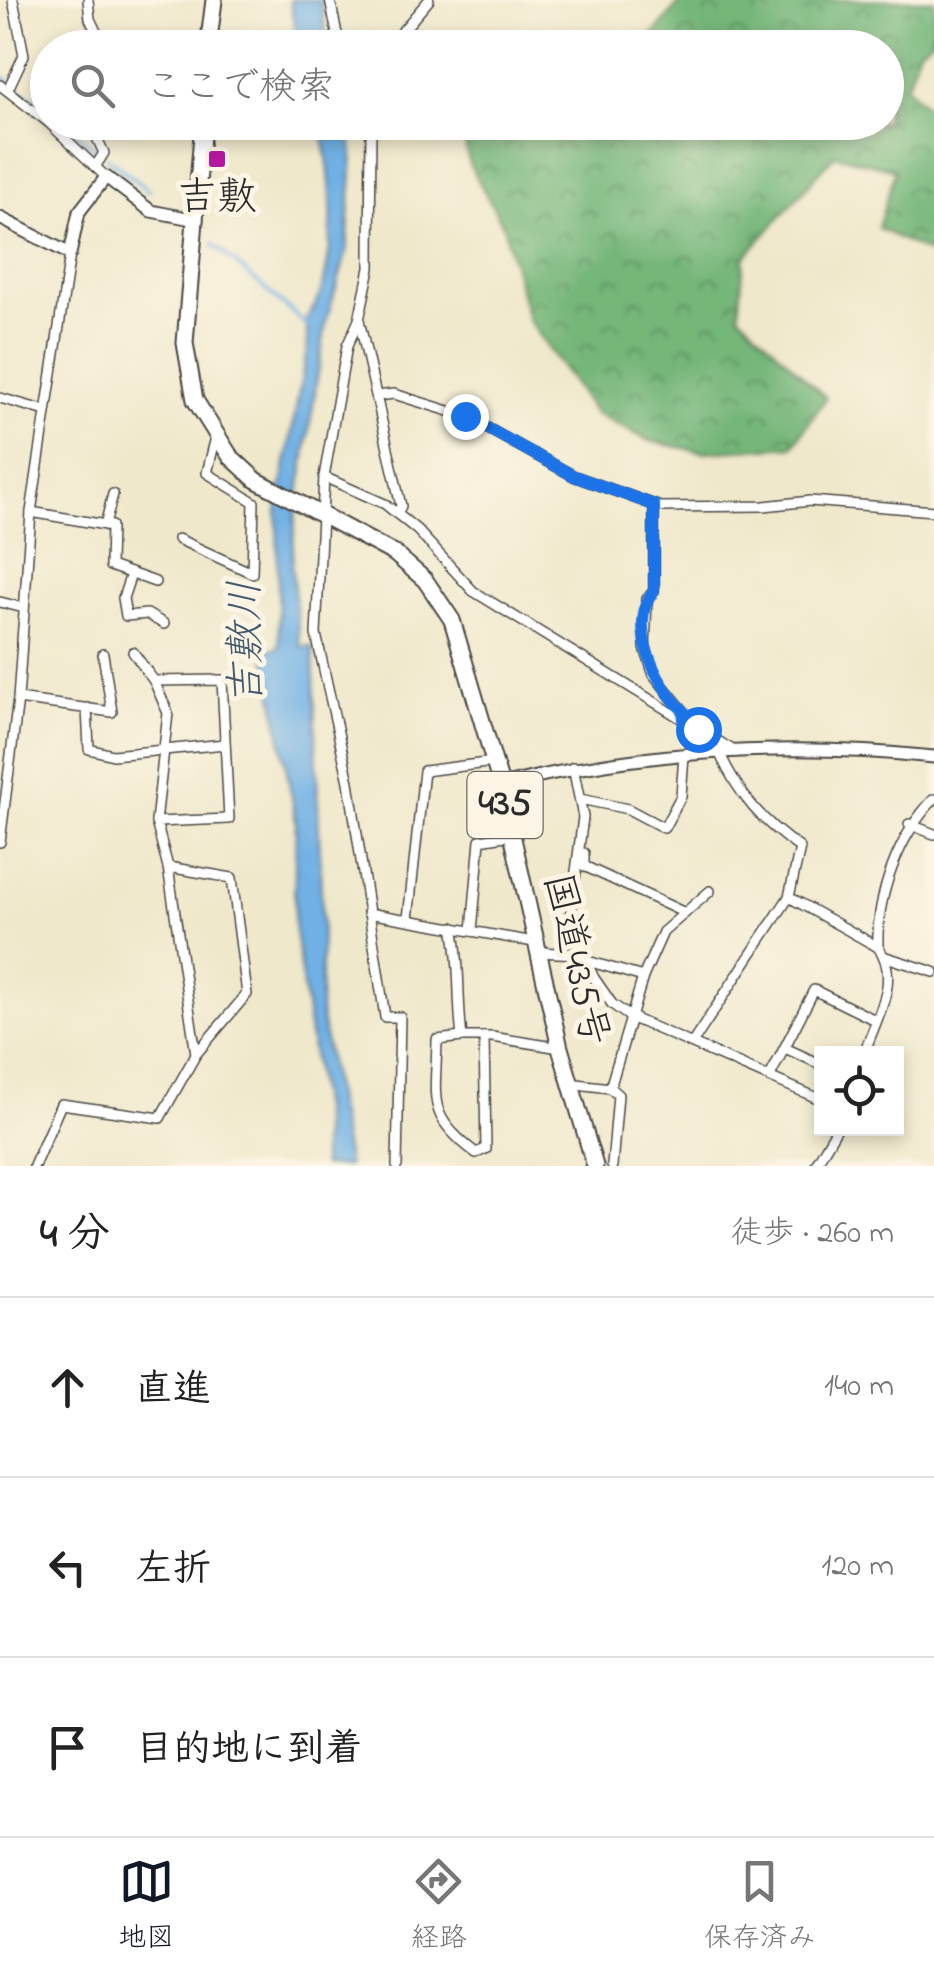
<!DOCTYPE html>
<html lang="ja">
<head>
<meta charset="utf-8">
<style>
	body { margin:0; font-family:"Indie Flower","Klee One",sans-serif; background:#f2f2f2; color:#222 }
	.controls { position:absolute; right:30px; bottom:30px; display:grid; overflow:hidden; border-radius:0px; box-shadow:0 5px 15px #0003 }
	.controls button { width:90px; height:90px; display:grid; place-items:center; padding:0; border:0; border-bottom:2px solid #e0e0e0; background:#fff; color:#222; font:50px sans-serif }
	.stop { position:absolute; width:30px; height:30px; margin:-22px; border:8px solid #1a73e8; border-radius:50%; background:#fff }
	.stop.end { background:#1a73e8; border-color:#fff; box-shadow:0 2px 10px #0008 }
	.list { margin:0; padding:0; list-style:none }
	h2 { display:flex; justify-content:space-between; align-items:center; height:130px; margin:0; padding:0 40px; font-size:42px }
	h2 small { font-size:32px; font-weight:400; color:#767676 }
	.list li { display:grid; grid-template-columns:65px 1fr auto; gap:30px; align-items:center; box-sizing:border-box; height:180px; padding:0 40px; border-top:2px solid #e0e0e0 }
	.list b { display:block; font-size:38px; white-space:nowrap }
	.list em { font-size:32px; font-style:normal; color:#767676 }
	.icon { flex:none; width:55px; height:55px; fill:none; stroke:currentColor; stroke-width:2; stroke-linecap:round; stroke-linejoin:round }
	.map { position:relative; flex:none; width:934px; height:1166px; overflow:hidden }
	.search { position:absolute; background:#fff; box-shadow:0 5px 15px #0003; left:30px; right:30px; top:30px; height:110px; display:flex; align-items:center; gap:25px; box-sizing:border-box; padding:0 35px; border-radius:55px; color:#767676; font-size:38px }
	.sheet { height:670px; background:#fff }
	nav { display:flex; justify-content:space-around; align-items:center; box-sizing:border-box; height:140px; border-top:2px solid #e0e0e0; background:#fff; font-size:28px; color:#767676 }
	nav a { display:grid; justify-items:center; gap:5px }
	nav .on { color:#111827 }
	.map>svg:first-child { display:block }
	.forest { fill:url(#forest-crowns); stroke:#507052; stroke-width:2.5 }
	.water { fill:#70b0e4; stroke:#4e6e88; stroke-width:2.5 }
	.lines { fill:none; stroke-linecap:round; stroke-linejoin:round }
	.stream { stroke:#70b0e4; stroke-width:4 }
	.minor-casing { stroke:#484743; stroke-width:12 }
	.tertiary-casing { stroke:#484743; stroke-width:15 }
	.trunk-casing { stroke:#484743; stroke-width:19 }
	.minor { stroke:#fff; stroke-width:9 }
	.tertiary { stroke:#fff; stroke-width:11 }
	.trunk { stroke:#fff; stroke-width:15 }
	.route { stroke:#1a73e8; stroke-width:12 }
	.poi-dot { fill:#b5179e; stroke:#fcf5e5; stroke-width:4 }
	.labels { text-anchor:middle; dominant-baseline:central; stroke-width:10; stroke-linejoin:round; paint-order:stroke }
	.shield { fill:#fcf5e5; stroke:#6a6863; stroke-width:2.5 }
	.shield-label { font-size:38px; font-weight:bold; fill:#2b2b2b }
	.poi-label { font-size:40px; fill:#2b2b2b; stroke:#fcf5e5 }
	.street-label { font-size:40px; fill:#2b2b2b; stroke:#fcf5e5 }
	.water-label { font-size:42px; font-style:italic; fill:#435a6c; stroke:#fcf5e5 }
</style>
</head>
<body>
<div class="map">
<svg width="934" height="1166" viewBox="0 0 934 1166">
	<defs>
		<pattern id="forest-crowns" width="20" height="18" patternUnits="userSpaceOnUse" patternTransform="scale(2.5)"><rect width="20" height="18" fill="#74b679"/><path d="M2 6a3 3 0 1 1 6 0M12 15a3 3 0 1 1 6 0" fill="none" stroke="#5f9463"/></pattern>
	</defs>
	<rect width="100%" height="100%" fill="#fcf5e5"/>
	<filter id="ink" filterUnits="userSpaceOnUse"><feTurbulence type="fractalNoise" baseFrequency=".01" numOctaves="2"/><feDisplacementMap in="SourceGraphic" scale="20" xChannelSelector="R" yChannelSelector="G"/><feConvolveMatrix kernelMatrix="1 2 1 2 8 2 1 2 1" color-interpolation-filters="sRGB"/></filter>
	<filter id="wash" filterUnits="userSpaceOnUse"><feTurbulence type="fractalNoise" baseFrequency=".0048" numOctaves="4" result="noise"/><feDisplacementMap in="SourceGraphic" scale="40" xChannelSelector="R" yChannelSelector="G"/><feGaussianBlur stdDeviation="2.25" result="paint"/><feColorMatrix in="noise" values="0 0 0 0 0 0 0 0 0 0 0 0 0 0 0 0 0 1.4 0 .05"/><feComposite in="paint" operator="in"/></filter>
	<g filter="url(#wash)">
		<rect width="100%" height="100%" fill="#efe8cb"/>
		<!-- forest -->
		<path class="forest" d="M682 0H934V39L919 49 906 86 934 114V246L928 253 878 228 895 170 835 155 744 258 739 314 826 398 793 446 703 452 650 441 595 414 528 319 503 225 469 164 464 138 475 123 886 122V48L643 47Z"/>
		<!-- water -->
		<g class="water">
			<path d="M290 0H321L328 47H298Z"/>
			<path d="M318 123H349L353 153 347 251 326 322 295 520 292 568 300 646 313 647 322 924 320 1012 348 1166H322V1117L294 924 296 821 265 651 279 648 277 512 307 349V317C339 282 336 166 318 123Z"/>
		</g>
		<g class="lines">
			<!-- stream -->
			<g class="stream">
				<path d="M0 75 48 110"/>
				<path d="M63 122 98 151"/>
				<path d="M106 157 149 191"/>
				<path d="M213 244 308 326"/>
			</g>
		</g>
	</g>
	<g filter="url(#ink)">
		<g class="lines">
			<defs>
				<g id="minor">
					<path d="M88 0 90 19 104 48"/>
					<path d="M330 0 340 48"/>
					<path d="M388 48 429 0"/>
					<path d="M0 85 48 122"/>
					<path d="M8 89 24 55 13 0"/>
					<path d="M48 122 106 177"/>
					<path d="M371 122 370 268 359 320 347 346 324 477 316 634 349 782 385 1017H400L397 1166"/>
					<path d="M95 167 104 153 97 138 101 122"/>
					<path d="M359 320 401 506 397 514"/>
					<path d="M377 396 394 394 465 416 574 476 660 507 764 506 810 501 934 511"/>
					<path d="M0 398 46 411"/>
					<path d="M324 477 385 504 417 530 473 591 736 752"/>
					<path d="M654 505V591L647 599 645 648 654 675 683 710 684 720"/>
					<path d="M31 512 111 526 110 566 155 582"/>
					<path d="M105 525 113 494"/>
					<path d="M178 539 252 573 254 502 207 473 216 437"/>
					<path d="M131 574 123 598 126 616 147 614 164 624"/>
					<path d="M0 602 24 608"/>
					<path d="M133 652 154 681 168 713 156 822"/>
					<path d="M154 681 222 680 229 819 156 822 168 867"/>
					<path d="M18 699 112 712 103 654"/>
					<path d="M87 708 89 749 113 755 225 744"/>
					<path d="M573 767 583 817 569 926 594 978 612 1004 630 1017 822 1100"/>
					<path d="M580 799 628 809 664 828 681 796 684 755"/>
					<path d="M909 824 934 834"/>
					<path d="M0 842 18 699 31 512 70 254"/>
					<path d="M584 853V866L685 913"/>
					<path d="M789 897 878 947C902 979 875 1020 864 1054"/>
					<path d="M368 913 534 942"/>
					<path d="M408 919 424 771 494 762"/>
					<path d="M453 927C461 965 457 999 462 1037H492L560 1048"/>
					<path d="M472 931 480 840 511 835"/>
					<path d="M878 947C876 896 899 835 934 799"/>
					<path d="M537 952 580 954"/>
					<path d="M886 957 934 972"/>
					<path d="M584 960 643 977"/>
					<path d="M462 1037 437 1040C436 1100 425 1115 476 1153L486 1149 484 1037"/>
					<path d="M693 1042 789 897 800 848C763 823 739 795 720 754"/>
					<path d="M785 1048 822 1065"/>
					<path d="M770 1076 814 990 875 1020"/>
					<path d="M569 1083 610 1088 643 977 663 932 710 891"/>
					<path d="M610 1088 618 1095 612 1166"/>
					<path d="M34 1166 61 1104 160 1118 196 1054 247 994 232 878 168 867 196 1054"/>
					<path d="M815 1166 837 1128"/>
				</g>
				<g id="tertiary">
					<path d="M0 218 70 254 79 212 106 177 151 211 197 220"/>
					<path d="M501 785C641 750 790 742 934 757"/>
				</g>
				<g id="trunk">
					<path d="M208 48 214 0"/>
					<path d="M203 122 185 343 195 400 230 456 256 480 395 554 425 580 452 620 501 785 560 1048 595 1166"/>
				</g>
			</defs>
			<!-- minor casing -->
			<use href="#minor" class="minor-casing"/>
			<!-- tertiary casing -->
			<use href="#tertiary" class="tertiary-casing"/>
			<!-- trunk casing -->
			<use href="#trunk" class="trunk-casing"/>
			<!-- minor -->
			<use href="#minor" class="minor"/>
			<!-- tertiary -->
			<use href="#tertiary" class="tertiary"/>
			<!-- trunk -->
			<use href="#trunk" class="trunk"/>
		</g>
	</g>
	<g class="lines" filter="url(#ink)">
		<!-- route -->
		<path class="route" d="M465 416 574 476 654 505V591C627 623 655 685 683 710L684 720 698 729"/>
	</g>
	<!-- markers -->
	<rect class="poi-dot" x="207" y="149" width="20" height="20" rx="5"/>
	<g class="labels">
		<!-- shield labels -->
		<rect class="shield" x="467.5" y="772" width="75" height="66" rx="8"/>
		<g class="shield-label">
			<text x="505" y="805">435</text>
		</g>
		<!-- poi labels -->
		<g class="poi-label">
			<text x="217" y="199">吉敷</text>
		</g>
		<!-- street labels -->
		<g class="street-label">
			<text transform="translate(574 960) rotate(77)">国道435号</text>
		</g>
		<!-- water labels -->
		<g class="water-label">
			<text transform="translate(248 643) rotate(-91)">吉敷川</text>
		</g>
	</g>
</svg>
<div class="controls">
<button><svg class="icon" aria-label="locate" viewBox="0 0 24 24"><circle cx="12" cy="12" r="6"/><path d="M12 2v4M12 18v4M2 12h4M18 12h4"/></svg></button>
</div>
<div class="stop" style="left:698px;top:729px"></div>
<div class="stop end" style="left:465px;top:416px"></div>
<div class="search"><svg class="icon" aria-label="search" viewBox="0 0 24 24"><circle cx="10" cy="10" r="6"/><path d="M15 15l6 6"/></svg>ここで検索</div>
</div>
<section class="sheet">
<h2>4 分<small>徒歩 · 260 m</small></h2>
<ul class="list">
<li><svg class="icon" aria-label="ahead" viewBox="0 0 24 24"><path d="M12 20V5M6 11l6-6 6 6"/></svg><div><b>直進</b></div><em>140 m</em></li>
<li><svg class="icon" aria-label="left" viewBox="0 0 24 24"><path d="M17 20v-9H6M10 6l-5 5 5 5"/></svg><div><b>左折</b></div><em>120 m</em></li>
<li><svg class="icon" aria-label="arrive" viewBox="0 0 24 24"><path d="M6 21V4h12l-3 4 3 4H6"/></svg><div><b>目的地に到着</b></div></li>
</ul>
</section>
<nav>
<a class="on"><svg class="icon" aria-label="map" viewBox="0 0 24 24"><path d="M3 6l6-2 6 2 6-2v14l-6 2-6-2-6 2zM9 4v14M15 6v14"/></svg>地図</a>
<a><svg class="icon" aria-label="directions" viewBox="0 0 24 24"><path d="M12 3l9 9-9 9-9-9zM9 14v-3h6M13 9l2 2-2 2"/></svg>経路</a>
<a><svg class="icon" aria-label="saved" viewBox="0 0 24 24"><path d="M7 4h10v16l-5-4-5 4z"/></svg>保存済み</a>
</nav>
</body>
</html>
